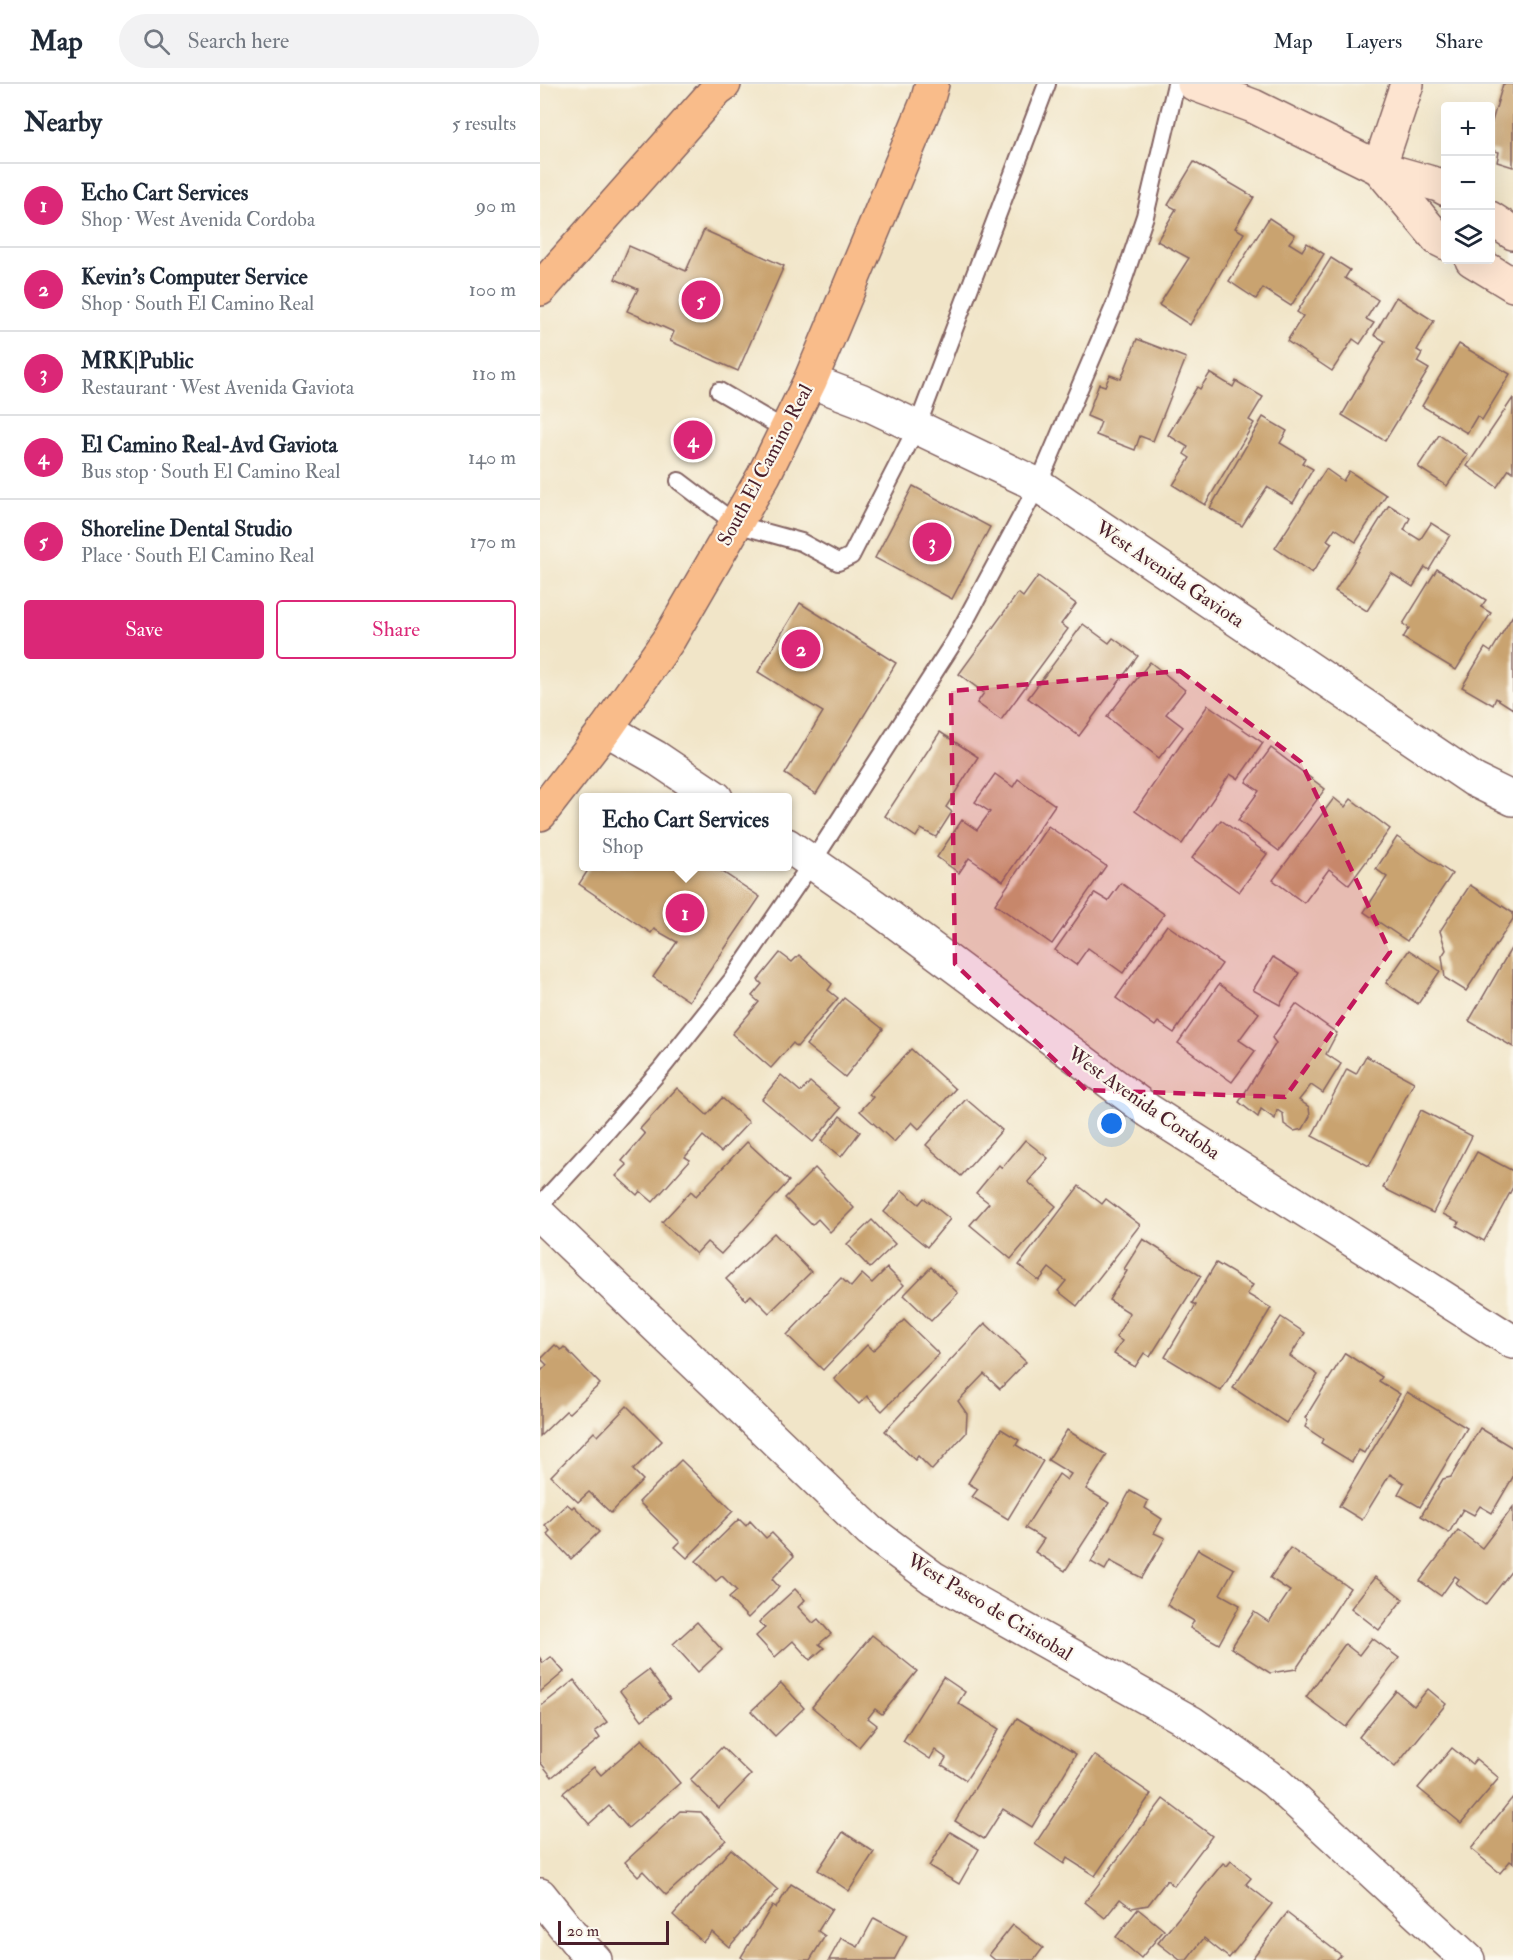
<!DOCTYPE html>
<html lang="en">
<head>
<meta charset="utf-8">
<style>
	body { margin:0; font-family:"IM FELL Double Pica",serif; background:#f2f2f3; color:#1f2937 }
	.controls { position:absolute; right:18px; top:18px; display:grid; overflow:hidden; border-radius:6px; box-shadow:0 6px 24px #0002 }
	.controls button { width:54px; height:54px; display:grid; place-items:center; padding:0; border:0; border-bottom:2px solid #e0e1e3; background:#fff; color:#1f2937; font:30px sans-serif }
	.scale { position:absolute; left:18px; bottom:15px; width:111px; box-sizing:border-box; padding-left:6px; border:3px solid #4a1f2b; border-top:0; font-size:16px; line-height:21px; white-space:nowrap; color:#4a1f2b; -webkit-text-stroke:4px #fbf7ec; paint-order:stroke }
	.you { position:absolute; left:572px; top:1040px; width:21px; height:21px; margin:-15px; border:4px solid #fff; border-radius:50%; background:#1a73e8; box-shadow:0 0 0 9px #1a73e833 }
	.badge { display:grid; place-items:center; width:39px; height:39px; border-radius:50%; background:#db2777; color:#fff; font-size:20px; font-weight:700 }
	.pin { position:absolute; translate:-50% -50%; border:3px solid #fff; box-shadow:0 2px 6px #0006 }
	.popup { position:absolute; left:39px; top:709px; width:213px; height:78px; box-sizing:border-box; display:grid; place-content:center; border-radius:6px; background:#fff; filter:drop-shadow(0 2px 4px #0005); font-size:20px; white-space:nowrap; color:#747a83 }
	.popup b { font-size:22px; color:#1f2937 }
	.popup::after { content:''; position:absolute; left:50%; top:100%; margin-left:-12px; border:12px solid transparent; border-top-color:#fff }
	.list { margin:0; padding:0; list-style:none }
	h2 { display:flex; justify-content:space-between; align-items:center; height:78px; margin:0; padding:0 24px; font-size:26px }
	h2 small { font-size:20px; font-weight:400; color:#747a83 }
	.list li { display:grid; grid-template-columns:39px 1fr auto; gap:18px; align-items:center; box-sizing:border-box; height:84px; padding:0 24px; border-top:2px solid #e0e1e3 }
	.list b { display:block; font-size:22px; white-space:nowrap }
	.list p { margin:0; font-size:20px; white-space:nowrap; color:#747a83 }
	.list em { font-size:20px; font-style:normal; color:#747a83 }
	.actions { display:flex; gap:12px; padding:18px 24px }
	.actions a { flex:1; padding:14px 0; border:2px solid #db2777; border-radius:6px; text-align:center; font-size:21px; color:#db2777 }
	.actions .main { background:#db2777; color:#fff }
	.icon { flex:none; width:33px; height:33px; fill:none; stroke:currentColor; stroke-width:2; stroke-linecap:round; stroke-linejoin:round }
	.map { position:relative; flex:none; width:973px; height:1876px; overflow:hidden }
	header { display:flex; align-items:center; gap:36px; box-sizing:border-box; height:84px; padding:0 30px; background:#fff; border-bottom:2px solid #e0e1e3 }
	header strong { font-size:28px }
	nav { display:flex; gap:33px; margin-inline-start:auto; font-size:21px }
	.search { width:420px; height:54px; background:#f2f2f3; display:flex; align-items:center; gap:15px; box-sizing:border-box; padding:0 21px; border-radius:33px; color:#747a83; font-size:22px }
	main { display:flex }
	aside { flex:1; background:#fff }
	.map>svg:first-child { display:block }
	.building { fill:#c9a36f }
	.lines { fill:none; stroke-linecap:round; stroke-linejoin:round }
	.service-casing { stroke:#846462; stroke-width:20 }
	.minor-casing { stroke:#846462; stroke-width:36 }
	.secondary-casing { stroke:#846462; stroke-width:36 }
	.primary-casing { stroke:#846462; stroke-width:36 }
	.motorway-casing { stroke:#846462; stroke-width:36 }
	.service { stroke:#fff; stroke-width:16 }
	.minor { stroke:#fff; stroke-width:33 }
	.secondary { stroke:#fde4d0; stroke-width:33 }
	.primary { stroke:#f9bc8a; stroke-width:33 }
	.motorway { stroke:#f9bc8a; stroke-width:33 }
	.marked { fill:#c2185b; fill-opacity:0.2; stroke:#c2185b; stroke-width:4.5; stroke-dasharray:12 8; stroke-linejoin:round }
	.labels { text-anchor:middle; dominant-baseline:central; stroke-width:4.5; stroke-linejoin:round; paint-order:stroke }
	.street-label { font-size:20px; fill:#4a1f2b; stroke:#fbf7ec }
</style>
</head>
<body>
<header>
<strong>Map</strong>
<div class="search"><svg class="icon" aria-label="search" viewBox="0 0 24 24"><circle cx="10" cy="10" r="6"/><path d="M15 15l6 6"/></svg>Search here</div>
<nav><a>Map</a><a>Layers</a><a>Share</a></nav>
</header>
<main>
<aside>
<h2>Nearby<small>5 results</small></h2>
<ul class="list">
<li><span class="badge">1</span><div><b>Echo Cart Services</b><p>Shop · West Avenida Cordoba</p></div><em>90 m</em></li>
<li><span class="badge">2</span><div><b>Kevin's Computer Service</b><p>Shop · South El Camino Real</p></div><em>100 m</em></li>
<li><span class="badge">3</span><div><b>MRK|Public</b><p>Restaurant · West Avenida Gaviota</p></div><em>110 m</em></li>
<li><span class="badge">4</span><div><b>El Camino Real-Avd Gaviota</b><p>Bus stop · South El Camino Real</p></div><em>140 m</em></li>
<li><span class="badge">5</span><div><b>Shoreline Dental Studio</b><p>Place · South El Camino Real</p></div><em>170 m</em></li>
</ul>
<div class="actions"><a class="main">Save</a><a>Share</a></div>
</aside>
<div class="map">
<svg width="973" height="1876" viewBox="0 0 973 1876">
	<rect width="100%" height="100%" fill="#fbf7ec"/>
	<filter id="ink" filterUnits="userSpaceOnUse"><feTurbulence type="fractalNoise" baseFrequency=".0167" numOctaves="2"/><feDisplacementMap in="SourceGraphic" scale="12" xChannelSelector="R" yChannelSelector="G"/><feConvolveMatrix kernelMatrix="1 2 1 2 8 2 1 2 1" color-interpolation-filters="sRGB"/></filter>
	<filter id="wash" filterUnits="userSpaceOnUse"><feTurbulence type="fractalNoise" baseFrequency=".008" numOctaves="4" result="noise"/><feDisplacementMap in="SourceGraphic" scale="24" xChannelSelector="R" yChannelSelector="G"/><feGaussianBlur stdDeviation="1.35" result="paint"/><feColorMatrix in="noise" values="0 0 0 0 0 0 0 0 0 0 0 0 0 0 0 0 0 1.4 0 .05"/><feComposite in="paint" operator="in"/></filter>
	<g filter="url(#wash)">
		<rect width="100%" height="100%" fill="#f1e5c8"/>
		<g id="blocks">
			<!-- building -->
			<g class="building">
				<path d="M963 0H973V83L957 78 959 68 951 66V41Z"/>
				<path d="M654 78 714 113 695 144 704 149 650 241 619 221 649 174 617 157 636 125 628 121Z"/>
				<path d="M729 134 755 151 749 159 762 167 767 159 784 170 751 222 723 204 716 215 689 197Z"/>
				<path d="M164 146 244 182 198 287 130 257 134 248 87 227 98 205 75 195 89 162 146 187Z"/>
				<path d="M791 174 810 186 805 194 838 216 826 235 834 239 820 260 813 255 792 287 747 257 763 232 757 228Z"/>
				<path d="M856 213 894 237 877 266 882 269 877 278 889 285 845 357 802 331 845 257 834 251Z"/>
				<path d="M597 255 646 274 613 357 600 352 595 366 556 351 561 338 547 332 559 300 565 302 570 291 581 295Z"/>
				<path d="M919 260 970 290 942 336 937 332 927 349 882 322Z"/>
				<path d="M670 289 693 303 696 297 723 313 709 336 714 339 665 421 633 401 650 374 644 370 648 363 628 351 657 303 660 305Z"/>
				<path d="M973 314V388L969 385 957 403 927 382Z"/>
				<path d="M723 333 747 347 740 359 765 374 762 379 773 385 753 419 727 403 702 442 670 424Z"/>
				<path d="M899 351 928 371 907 402 878 383Z"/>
				<path d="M786 385 803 397 809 387 846 411 816 458 795 444 787 456 792 459 772 489 735 464Z"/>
				<path d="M373 402 450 443 412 515 335 474Z"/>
				<path d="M849 421 870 434 864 446 880 456 891 439 910 451 889 486 885 483 873 503 851 489 827 527 795 507Z"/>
				<path d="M897 485 946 516 941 523 951 529 916 586 863 554 869 544 863 540Z"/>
				<path d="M498 492 536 520 521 540 528 545 461 636 437 619 444 609 419 590 478 509 483 513Z"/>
				<path d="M260 519 356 579 276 710 245 690 283 628 218 588Z"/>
				<path d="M973 531V625L956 614 953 621 922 603 945 564 951 568Z"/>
				<path d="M543 540 569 559 573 554 598 572 539 652 488 614Z"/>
				<path d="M610 578 645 606 626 630 643 643 619 674 567 633Z"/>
				<path d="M668 621 723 659 698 695 690 690 642 760 595 727Z"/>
				<path d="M400 648 438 673 406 723 412 728 396 753 381 745 376 753 345 732Z"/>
				<path d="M731 664 785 705 739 767 698 736 719 707 706 698Z"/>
				<path d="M455 690 473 703 478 695 515 721 463 797 429 774 419 789 397 773 422 736 437 746 450 728 435 718Z"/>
				<path d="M794 714 805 723 811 715 850 745 809 801 789 785 764 819 733 796Z"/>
				<path d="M681 736 727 770 699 808 652 774Z"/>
				<path d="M508 742 566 782 512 860 455 820Z"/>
				<path d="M857 753 912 790 867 857 824 828 847 793 836 785Z"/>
				<path d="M50 783H175L220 813 149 917 113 893 137 858 114 845 111 849 39 800Z"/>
				<path d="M581 799 624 830 583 889 548 864 536 881 515 866 555 809 568 817Z"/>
				<path d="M930 801 973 829V835L926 907 905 894 902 872 906 866 900 847Z"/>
				<path d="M627 841 682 880 634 949 618 938 615 942 576 914Z"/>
				<path d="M973 861V963L929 937Z"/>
				<path d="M869 866 900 887 878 920 846 899Z"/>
				<path d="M240 869 252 878 259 871 292 900 288 906 298 914 257 963 253 959 231 984 192 950 219 918 212 912 222 900 218 896Z"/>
				<path d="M733 873 759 889 740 921 713 906Z"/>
				<path d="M679 900 719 929 699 956 715 967 692 998 638 959Z"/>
				<path d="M304 914 343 945 305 993 266 961Z"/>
				<path d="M756 920 797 949 786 970 801 980 783 1009 771 1001 759 1016 769 1023 770 1032 763 1045 754 1047 744 1040 743 1030 737 1026 735 1035 721 1025 718 1033 699 1018 736 959 732 954Z"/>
				<path d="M371 965 415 1005 379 1045 372 1038 354 1058 320 1027 333 1013 329 1010Z"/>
				<path d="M826 972 874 998 829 1082 772 1052 807 985 816 990Z"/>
				<path d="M241 991 261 1008 270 998 301 1024 273 1058 222 1015Z"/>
				<path d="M137 1004 167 1031 182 1014 209 1038 181 1068 163 1052 145 1073 150 1076 113 1118 100 1107 97 1111 76 1092 87 1081 82 1077 105 1050 100 1045Z"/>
				<path d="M426 1015 462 1046 421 1092 386 1061Z"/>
				<path d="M881 1026 932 1052 893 1129 843 1104Z"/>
				<path d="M300 1032 320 1048 301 1073 281 1057Z"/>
				<path d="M485 1056 508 1074 488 1098 516 1122 471 1175 430 1141 449 1119 436 1109 459 1081 462 1084Z"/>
				<path d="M207 1058 249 1097 181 1170 167 1158 156 1170 122 1138 151 1107 156 1112Z"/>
				<path d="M937 1068 973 1087V1103L944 1157 917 1142 919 1138 903 1130Z"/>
				<path d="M275 1084 314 1124 290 1148 278 1135 272 1141 245 1114Z"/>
				<path d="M539 1102 562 1120 566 1115 600 1141 537 1222 518 1207 526 1197 509 1184 499 1197 479 1181Z"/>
				<path d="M362 1106 379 1120 384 1114 410 1135 387 1163 344 1128Z"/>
				<path d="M332 1136 355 1160 330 1184 307 1160Z"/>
				<path d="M234 1149 271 1188 229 1229 211 1211 206 1216 186 1195Z"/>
				<path d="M603 1155 661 1192 610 1273 604 1269 595 1283 574 1270 582 1257 576 1253 590 1229 569 1216 587 1187 584 1185Z"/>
				<path d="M676 1179 713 1201 707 1210 731 1224 681 1307 625 1273 656 1221 652 1219Z"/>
				<path d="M391 1183 418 1209 391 1237 364 1211Z"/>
				<path d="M347 1184 364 1201 283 1286 247 1251 301 1194 311 1203 322 1190 332 1199Z"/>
				<path d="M741 1233 765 1249 750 1272 778 1291 746 1339 693 1304Z"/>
				<path d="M364 1236 399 1270 342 1327 327 1312 319 1320 294 1295 327 1261 333 1267Z"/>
				<path d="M445 1239 486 1278 460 1305 444 1290 418 1317 427 1330 426 1349 392 1386 378 1372 375 1376 345 1347Z"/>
				<path d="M15 1261 21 1266 24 1263 60 1300 29 1329 26 1327 0 1352V1288L7 1281 1 1275Z"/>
				<path d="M805 1269 842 1293 839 1297 860 1310 824 1369 819 1366 812 1378 781 1359 783 1355 765 1343 768 1336 765 1334Z"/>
				<path d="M867 1308 927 1344 880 1423 858 1410 864 1399 850 1390 822 1436 799 1422Z"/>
				<path d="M87 1322 122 1357 93 1386 103 1396 71 1429 49 1408 38 1418 11 1392 54 1348 58 1352Z"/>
				<path d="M940 1344 973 1364V1393L952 1429 940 1422 934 1431 923 1425 909 1449 881 1432 903 1395 911 1393Z"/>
				<path d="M461 1345 479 1356 476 1361 503 1377 468 1435 432 1413 438 1405 428 1399Z"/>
				<path d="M527 1346 567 1371 546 1405 569 1419 525 1487 495 1468 504 1455 485 1444 519 1390 527 1396 531 1390 508 1376Z"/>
				<path d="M141 1376 193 1427 147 1474 135 1463 140 1458 99 1418Z"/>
				<path d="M590 1407 608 1417 605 1424 622 1435 614 1449 625 1454 602 1494 570 1477 565 1486 551 1478Z"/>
				<path d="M27 1420 32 1424 34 1422 59 1448 31 1475 7 1450 10 1447 5 1441Z"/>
				<path d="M973 1423V1485L945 1521 916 1499 919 1495 915 1492 901 1512 880 1497 918 1446 942 1464Z"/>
				<path d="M199 1435 206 1442 210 1437 226 1454 232 1449 254 1472 232 1495 239 1503 208 1534 189 1514 197 1507 182 1492 176 1497 156 1477Z"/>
				<path d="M750 1464 810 1504 756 1585 730 1589 691 1564 714 1528 729 1538 750 1507 730 1494Z"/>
				<path d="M658 1465 694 1485 680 1510 700 1521 679 1560 650 1544 654 1537 627 1521Z"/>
				<path d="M835 1493 863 1515 839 1546 811 1524Z"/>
				<path d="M255 1505 265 1516 258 1523 273 1539 278 1535 291 1550 279 1560 284 1564 270 1576 253 1557 235 1573 216 1552 225 1544 219 1538Z"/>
				<path d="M157 1538 182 1566 158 1588 133 1560Z"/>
				<path d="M332 1551 377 1587 342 1630 335 1625 328 1634 337 1641 319 1663 272 1623Z"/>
				<path d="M832 1554 859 1574 806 1643 766 1613 805 1560 819 1571Z"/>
				<path d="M11 1573 24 1588 0 1608V1574L3 1579Z"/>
				<path d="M108 1586 130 1615 102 1636 80 1607Z"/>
				<path d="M403 1593 425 1608 418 1619 459 1645 426 1696 402 1681 406 1674 395 1666 390 1675 363 1657Z"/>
				<path d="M34 1596 67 1638 55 1647 60 1654 12 1693 0 1678V1623Z"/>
				<path d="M241 1599 264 1624 235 1652 211 1627Z"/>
				<path d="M888 1605 906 1620 855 1683 819 1653 856 1607 874 1622Z"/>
				<path d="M477 1634 536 1670 492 1743 463 1725 444 1755 415 1737Z"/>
				<path d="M102 1655 140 1699 88 1744 69 1722 49 1740 23 1709 54 1683 61 1691Z"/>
				<path d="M182 1663 211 1691 179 1724 150 1696Z"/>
				<path d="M912 1664 932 1680 936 1675 959 1694 921 1739 878 1704Z"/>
				<path d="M554 1671 611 1710 555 1792 527 1774 524 1780 495 1760Z"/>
				<path d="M973 1713V1779L970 1777 960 1789 931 1765Z"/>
				<path d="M623 1715 672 1752 634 1802 627 1796 608 1821 592 1824 580 1815 565 1834 545 1818Z"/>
				<path d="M140 1727 161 1728 186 1756 126 1811 103 1787 98 1792 85 1778Z"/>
				<path d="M303 1748 334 1768 309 1807 278 1786Z"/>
				<path d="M410 1748 439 1765 419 1800 389 1782Z"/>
				<path d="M191 1765 238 1806 189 1863 172 1848 163 1858 133 1831Z"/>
				<path d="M691 1777 711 1794 706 1800 732 1820 689 1874 664 1854 647 1876H640L618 1859 683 1779 687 1782Z"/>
				<path d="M251 1800 292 1825 278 1847 285 1852 270 1876H205L201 1873 232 1822 236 1824Z"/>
				<path d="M598 1825 624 1846 601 1874 576 1853Z"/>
				<path d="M747 1829 801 1871 796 1876H711Z"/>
				<path d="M334 1834 367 1852 354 1876H289L301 1854 318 1863Z"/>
				<path d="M473 1841 503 1864 494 1876H455L449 1871Z"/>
			</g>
		</g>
	</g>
	<g filter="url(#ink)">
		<use href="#blocks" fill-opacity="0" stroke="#846462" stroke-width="1.5"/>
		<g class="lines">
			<defs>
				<g id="service">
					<path d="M179 307 246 346"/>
					<path d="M139 397 196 440 261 458 298 478 311 472 377 343 507 0"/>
					<path d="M0 1121 57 1059 122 984 192 896 273 777 415 556 498 401 576 218 605 132 636 0"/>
				</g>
				<g id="minor">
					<path d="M270 297 320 316 498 401 934 696 973 715"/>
					<path d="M66 645 115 673 176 714"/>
					<path d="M247 761 333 821 609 1027 973 1258"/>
					<path d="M0 1131 330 1447 393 1494 652 1639 734 1697 928 1876"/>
					<path d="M0 1811 39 1860 55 1876"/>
				</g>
				<g id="secondary">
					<path d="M654 0 713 22 839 84 899 101 906 105"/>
					<path d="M839 84 898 155 906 159"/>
					<path d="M839 84 867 0"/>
					<path d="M950 134 973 149"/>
					<path d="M932 176 973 201"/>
				</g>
				<path id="primary" d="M0 730 66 645 129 555 224 391 270 297 387 18 392 0"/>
				<path id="motorway" d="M0 205 177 5 184 0"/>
			</defs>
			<!-- service casing -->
			<use href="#service" class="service-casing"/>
			<!-- minor casing -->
			<use href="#minor" class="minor-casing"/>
			<!-- secondary casing -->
			<use href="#secondary" class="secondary-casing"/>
			<!-- primary casing -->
			<use href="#primary" class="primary-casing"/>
			<!-- motorway casing -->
			<use href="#motorway" class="motorway-casing"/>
			<!-- service -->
			<use href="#service" class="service"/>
			<!-- minor -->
			<use href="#minor" class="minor"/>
			<!-- secondary -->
			<use href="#secondary" class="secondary"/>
			<!-- primary -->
			<use href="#primary" class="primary"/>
			<!-- motorway -->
			<use href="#motorway" class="motorway"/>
		</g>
	</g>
	<!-- marked area -->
	<path class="marked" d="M640 587 761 678 850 868 745 1013 546 1006 415 880 411 607Z"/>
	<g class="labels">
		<!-- street labels -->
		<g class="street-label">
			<text transform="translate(225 381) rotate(-62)">South El Camino Real</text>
			<text transform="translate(630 490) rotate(34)">West Avenida Gaviota</text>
			<text transform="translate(604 1019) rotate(35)">West Avenida Cordoba</text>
			<text transform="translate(450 1523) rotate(31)">West Paseo de Cristobal</text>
		</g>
	</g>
</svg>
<div class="controls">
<button>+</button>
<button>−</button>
<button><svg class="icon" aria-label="layers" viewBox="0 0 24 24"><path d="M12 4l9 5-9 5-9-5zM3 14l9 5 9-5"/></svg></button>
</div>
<div class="scale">20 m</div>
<div class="you"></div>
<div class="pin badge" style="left:145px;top:829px">1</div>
<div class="popup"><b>Echo Cart Services</b>Shop</div>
<div class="pin badge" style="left:261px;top:565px">2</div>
<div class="pin badge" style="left:392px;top:458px">3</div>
<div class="pin badge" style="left:153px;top:356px">4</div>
<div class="pin badge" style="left:161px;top:216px">5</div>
</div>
</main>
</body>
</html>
